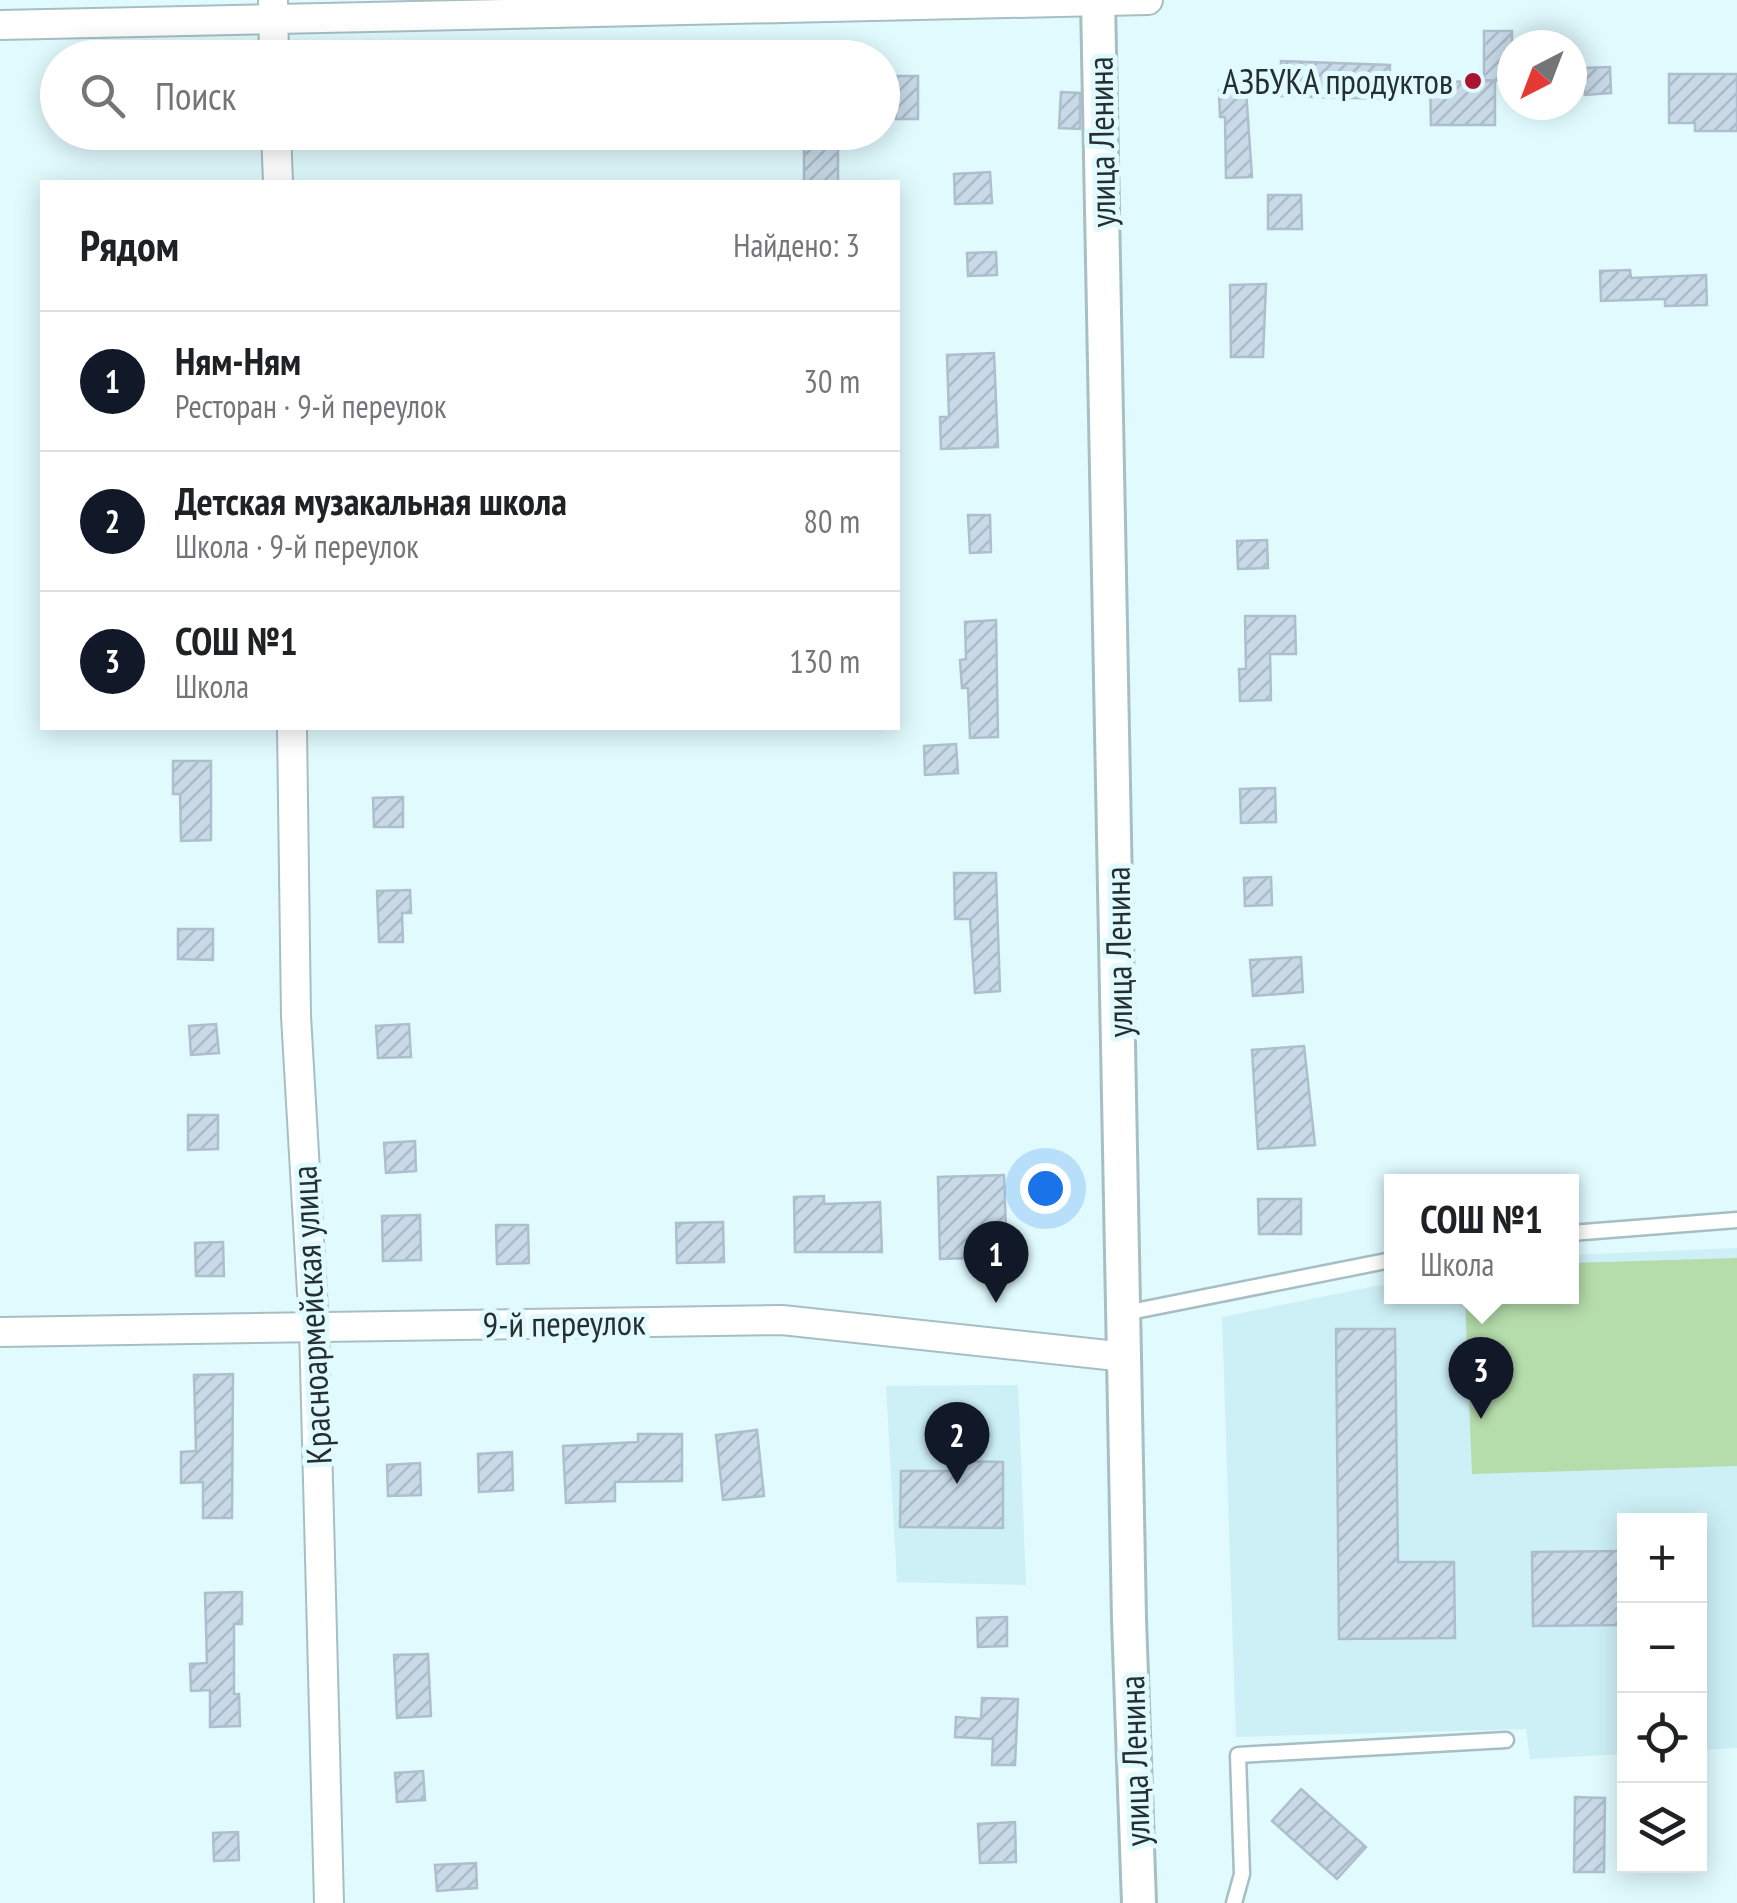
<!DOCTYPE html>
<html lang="ru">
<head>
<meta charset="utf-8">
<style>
	body { margin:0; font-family:"PT Sans Narrow",sans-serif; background:#f6f6f6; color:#202124 }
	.controls { position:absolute; right:30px; bottom:30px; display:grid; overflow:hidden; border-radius:0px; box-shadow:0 5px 25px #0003 }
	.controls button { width:90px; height:90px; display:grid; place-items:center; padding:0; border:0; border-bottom:2px solid #e0e0e0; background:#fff; color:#202124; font:50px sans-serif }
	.compass { position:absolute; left:1497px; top:30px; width:90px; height:90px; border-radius:50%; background:#fff; box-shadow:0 5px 25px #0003; rotate:222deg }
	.you { position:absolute; left:1045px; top:1188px; width:35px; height:35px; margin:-25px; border:8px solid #fff; border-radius:50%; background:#1a73e8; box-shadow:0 0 0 15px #1a73e833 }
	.badge { display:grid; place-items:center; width:65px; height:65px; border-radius:50%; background:#111827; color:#fff; font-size:32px; font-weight:700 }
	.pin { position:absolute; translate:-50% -82px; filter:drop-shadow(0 2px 5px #0008) }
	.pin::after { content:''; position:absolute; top:52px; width:35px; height:30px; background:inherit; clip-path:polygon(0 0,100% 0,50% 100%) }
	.popup { position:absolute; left:1384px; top:1174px; width:195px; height:130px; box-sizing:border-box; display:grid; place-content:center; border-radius:0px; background:#fff; filter:drop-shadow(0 2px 8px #0005); font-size:32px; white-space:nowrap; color:#757577 }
	.popup b { font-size:38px; color:#202124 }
	.popup::after { content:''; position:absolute; left:50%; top:100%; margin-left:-20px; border:20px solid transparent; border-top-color:#fff }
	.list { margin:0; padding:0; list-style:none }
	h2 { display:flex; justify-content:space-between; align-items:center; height:130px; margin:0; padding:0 40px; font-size:42px }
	h2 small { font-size:32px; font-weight:400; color:#757577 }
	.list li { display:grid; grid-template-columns:65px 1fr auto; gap:30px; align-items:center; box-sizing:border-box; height:140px; padding:0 40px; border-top:2px solid #e0e0e0 }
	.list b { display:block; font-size:38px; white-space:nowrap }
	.list p { margin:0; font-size:32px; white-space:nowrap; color:#757577 }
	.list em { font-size:32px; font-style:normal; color:#757577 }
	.icon { flex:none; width:55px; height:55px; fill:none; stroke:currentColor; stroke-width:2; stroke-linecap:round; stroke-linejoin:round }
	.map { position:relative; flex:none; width:1737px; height:1903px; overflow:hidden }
	.search { position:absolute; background:#fff; box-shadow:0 5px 25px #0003; left:40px; top:40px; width:860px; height:110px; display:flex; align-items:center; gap:25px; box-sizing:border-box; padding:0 35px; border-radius:55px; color:#757577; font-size:38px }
	.panel { position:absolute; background:#fff; box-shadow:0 5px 25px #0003; left:40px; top:180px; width:860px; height:550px; border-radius:0px }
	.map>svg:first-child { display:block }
	.built { fill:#cdf0f6 }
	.pitch { fill:#b5dcab }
	.building { fill:url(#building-hatch); stroke:#adbfcd; stroke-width:2.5 }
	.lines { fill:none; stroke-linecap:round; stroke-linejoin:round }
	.service-casing { stroke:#a6bfc3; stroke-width:19 }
	.minor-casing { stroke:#a6bfc3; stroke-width:32 }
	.tertiary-casing { stroke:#a6bfc3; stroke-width:38 }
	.service { stroke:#fff; stroke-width:14 }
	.minor { stroke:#fff; stroke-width:28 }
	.tertiary { stroke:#fff; stroke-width:32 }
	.poi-dot { fill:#aa1331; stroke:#e0fafe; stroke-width:4 }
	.labels { text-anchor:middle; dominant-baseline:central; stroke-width:10; stroke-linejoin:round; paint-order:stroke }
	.poi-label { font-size:35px; fill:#252f31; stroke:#e0fafe; text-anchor:end }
	.street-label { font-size:35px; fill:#252f31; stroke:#e0fafe }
</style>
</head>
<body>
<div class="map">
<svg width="1737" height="1903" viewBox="0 0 1737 1903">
	<defs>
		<pattern id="building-hatch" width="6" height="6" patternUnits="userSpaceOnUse" patternTransform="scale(2.5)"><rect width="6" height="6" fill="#c8dae8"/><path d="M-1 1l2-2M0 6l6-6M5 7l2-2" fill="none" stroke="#acbbc7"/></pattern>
	</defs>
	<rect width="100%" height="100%" fill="#e0fafe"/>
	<!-- built -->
	<g class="built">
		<path d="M1737 1248V1748L1700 1750V1520H1624V1754L1530 1759 1526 1729 1236 1737 1222 1317 1391 1283V1296H1571V1255Z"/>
		<path d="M1018 1385 1026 1585 897 1582 886 1386Z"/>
	</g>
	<!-- pitch -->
	<path class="pitch" d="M1737 1258V1466L1472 1474 1465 1297 1571 1296V1263Z"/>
	<!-- building -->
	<g class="building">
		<path d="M1484 31H1512V54H1505L1506 81 1484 80Z"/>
		<path d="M1281 61 1390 65 1389 99 1280 96Z"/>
		<path d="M1610 67 1611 93 1585 95 1584 68Z"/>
		<path d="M1669 74H1737V131H1695V123H1669Z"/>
		<rect x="896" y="76" width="22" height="43"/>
		<path d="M1495 81V125H1431L1430 82Z"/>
		<path d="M1219 90H1246L1252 177 1226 178 1225 117H1220Z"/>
		<path d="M1061 92 1080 93V129L1059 128Z"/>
		<rect x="804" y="132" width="34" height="50"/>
		<path d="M990 172 992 203 955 204 954 174Z"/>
		<path d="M1268 195H1301L1302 229H1268Z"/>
		<path d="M996 252 997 275 968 276 967 253Z"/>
		<path d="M1630 270 1631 278 1706 275 1707 305 1665 306V299L1601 301 1600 271Z"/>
		<path d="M1266 284 1263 357H1231L1230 285Z"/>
		<path d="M994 353 998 447 941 449 940 417H949L947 355Z"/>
		<path d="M968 515H990L991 552 970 553Z"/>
		<path d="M1267 540 1268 568 1238 569 1237 541Z"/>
		<path d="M1245 616H1295L1296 654H1270L1271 700 1240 701 1239 669H1246Z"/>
		<path d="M996 620 998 737 970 738 968 688H962L960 660 966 659 965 622Z"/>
		<path d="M956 744 958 773 925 775 924 746Z"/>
		<path d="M173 761H211V840L181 841 180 794H173Z"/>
		<path d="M1275 788 1276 822 1241 823 1240 789Z"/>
		<path d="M403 797V827H374L373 798Z"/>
		<path d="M954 873H996L1000 991 975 993 970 919H955Z"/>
		<path d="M1271 877 1272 905 1245 906 1244 878Z"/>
		<path d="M410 890 411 913H402L403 942H379L377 891Z"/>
		<path d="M178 929H213V960L178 959Z"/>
		<path d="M1301 957 1303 992 1253 996 1250 960Z"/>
		<path d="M216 1024 219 1053 191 1055 189 1026Z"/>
		<path d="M409 1024 411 1057 378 1058 376 1026Z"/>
		<path d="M1304 1046 1315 1145 1258 1149 1252 1050Z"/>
		<path d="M188 1115H218V1149L188 1150Z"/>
		<path d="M415 1141 416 1171 386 1173 384 1143Z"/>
		<path d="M1004 1175 1007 1257 940 1259 938 1177Z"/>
		<path d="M824 1196V1204L880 1202 882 1252H795L794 1197Z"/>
		<path d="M1258 1199H1301V1234H1259Z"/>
		<path d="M420 1215 421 1260 383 1261 382 1216Z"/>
		<path d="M723 1222 724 1262 677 1263 676 1223Z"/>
		<path d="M496 1225H528L529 1263 497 1264Z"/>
		<path d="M223 1242 224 1276H196L195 1243Z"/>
		<path d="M1336 1329H1395L1398 1562H1454L1455 1638 1339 1639Z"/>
		<path d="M233 1374 232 1518H203V1482L181 1483V1452L196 1451 194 1375Z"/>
		<path d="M757 1430 764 1496 723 1500 716 1435Z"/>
		<path d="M638 1434H682V1481L615 1482V1501L566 1503 563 1446 638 1442Z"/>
		<path d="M512 1452 513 1490 479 1492 478 1454Z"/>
		<path d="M955 1461 1003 1462V1528L900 1527 901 1471H955Z"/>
		<path d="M420 1463 421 1495 388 1496 387 1465Z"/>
		<path d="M1624 1551V1625L1533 1626 1532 1552Z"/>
		<path d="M242 1592V1624H234V1694H239L240 1726 210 1727V1690L191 1691 190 1664 207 1663 205 1593Z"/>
		<path d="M1007 1617V1646L978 1647 977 1618Z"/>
		<path d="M428 1654 431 1716 397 1718 394 1655Z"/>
		<path d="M982 1698 1018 1699 1015 1765H992L993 1739 955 1737 956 1717 981 1719Z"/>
		<path d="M423 1771 425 1800 397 1802 395 1773Z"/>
		<path d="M1301 1789 1366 1847 1337 1879 1272 1821Z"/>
		<path d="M1575 1797 1605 1798 1604 1872H1574Z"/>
		<path d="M1015 1822 1016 1862 980 1863 978 1824Z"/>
		<path d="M238 1832 239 1860 214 1861 213 1833Z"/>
		<path d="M476 1863 477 1888 437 1891 435 1865Z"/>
	</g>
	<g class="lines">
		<defs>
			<g id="service">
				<path d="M1571 1233 1737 1220"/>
				<path d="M1125 1313 1391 1260"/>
				<path d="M1234 1903 1242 1874 1238 1755 1506 1740"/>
			</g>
			<g id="minor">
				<path d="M273 0 274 58"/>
				<path d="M0 25 1148 0"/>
				<path d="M276 132 278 182"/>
				<path d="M292 728 296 1016 314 1327 329 1903"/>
				<path d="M0 1332 782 1320 1126 1357"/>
			</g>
			<path id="tertiary" d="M1098 0 1129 1619 1139 1903"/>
		</defs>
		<!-- service casing -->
		<use href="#service" class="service-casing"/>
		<!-- minor casing -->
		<use href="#minor" class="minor-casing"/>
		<!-- tertiary casing -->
		<use href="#tertiary" class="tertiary-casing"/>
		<!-- service -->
		<use href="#service" class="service"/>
		<!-- minor -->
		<use href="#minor" class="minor"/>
		<!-- tertiary -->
		<use href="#tertiary" class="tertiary"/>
	</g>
	<!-- markers -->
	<circle class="poi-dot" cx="1473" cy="81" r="10"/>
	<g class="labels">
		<!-- poi labels -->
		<g class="poi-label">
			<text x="1453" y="81">АЗБУКА продуктов</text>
		</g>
		<!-- street labels -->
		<g class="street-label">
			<text transform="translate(1101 142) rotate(-91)">улица Ленина</text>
			<text transform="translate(1118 952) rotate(-91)">улица Ленина</text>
			<text transform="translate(311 1315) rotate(-93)">Красноармейская улица</text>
			<text transform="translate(564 1323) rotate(-1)">9-й переулок</text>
			<text transform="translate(1134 1761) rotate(-92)">улица Ленина</text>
		</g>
	</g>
</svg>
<div class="controls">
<button>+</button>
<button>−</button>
<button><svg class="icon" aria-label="locate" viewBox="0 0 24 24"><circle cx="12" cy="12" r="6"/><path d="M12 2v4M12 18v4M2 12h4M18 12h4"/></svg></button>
<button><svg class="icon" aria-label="layers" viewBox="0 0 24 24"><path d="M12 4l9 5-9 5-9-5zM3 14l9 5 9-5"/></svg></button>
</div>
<svg class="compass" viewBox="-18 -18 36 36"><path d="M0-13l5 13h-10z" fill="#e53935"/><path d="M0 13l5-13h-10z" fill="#757577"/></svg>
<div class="you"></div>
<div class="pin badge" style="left:996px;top:1303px">1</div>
<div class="pin badge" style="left:957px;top:1484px">2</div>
<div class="pin badge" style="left:1481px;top:1419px">3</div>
<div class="popup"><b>СОШ №1</b>Школа</div>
<div class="search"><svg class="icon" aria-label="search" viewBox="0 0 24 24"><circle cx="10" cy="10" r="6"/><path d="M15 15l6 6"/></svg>Поиск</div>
<section class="panel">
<h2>Рядом<small>Найдено: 3</small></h2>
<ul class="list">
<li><span class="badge">1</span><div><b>Ням-Ням</b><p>Ресторан · 9-й переулок</p></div><em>30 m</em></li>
<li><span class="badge">2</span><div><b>Детская музакальная школа</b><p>Школа · 9-й переулок</p></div><em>80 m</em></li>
<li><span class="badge">3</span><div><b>СОШ №1</b><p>Школа</p></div><em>130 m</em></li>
</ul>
</section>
</div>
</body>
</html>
